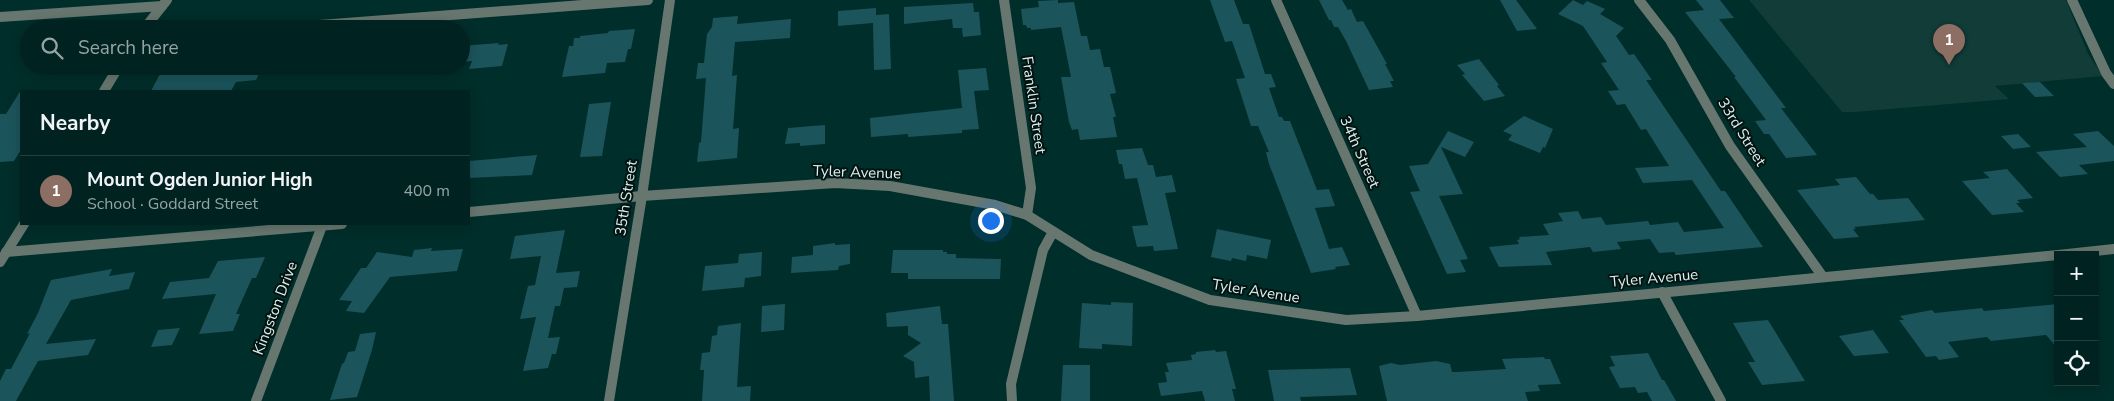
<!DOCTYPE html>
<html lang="en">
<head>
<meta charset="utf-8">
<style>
	body { margin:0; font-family:"Nunito Sans",sans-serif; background:#0e2f2d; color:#f1f3f6 }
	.controls { position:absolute; right:15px; bottom:15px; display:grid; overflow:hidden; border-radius:0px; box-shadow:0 2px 12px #0003 }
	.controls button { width:45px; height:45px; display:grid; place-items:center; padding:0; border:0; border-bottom:1px solid #223f3e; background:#002220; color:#f1f3f6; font:25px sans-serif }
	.you { position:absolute; left:990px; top:220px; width:18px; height:18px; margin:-12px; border:4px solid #fff; border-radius:50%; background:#1a73e8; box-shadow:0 0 0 8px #1a73e833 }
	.badge { display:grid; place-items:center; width:32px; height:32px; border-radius:50%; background:#ea580c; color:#fff; font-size:16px; font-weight:700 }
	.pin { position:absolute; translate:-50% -41px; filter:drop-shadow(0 1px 2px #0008) }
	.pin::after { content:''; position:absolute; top:26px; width:18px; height:15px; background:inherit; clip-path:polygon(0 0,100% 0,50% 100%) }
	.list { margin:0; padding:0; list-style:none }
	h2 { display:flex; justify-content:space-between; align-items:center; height:65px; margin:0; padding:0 20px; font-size:21px }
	h2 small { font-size:16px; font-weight:400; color:#95a4a5 }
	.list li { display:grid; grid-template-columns:32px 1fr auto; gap:15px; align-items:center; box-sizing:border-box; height:70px; padding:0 20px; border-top:1px solid #223f3e }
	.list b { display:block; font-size:19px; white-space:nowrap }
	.list p { margin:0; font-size:16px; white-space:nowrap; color:#95a4a5 }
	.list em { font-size:16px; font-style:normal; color:#95a4a5 }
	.icon { flex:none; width:28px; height:28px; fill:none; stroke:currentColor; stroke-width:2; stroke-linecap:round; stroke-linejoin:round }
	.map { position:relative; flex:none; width:2114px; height:401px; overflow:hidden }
	.search { position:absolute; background:#002220; box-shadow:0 2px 12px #0003; left:20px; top:20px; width:450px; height:55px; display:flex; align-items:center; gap:12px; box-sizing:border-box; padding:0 18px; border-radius:28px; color:#95a4a5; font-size:19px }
	.panel { position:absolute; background:#002220; box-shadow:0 2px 12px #0003; left:20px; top:90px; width:450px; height:135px; border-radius:0px }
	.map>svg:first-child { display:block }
	.built { fill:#113c38 }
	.building { fill:#1c545c }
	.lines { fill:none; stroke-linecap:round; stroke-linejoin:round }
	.minor { stroke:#67776f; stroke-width:10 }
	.tertiary { stroke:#67776f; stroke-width:10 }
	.labels { text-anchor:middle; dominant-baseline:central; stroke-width:4; stroke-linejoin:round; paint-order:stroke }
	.street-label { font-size:15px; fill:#dbf1ee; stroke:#031311 }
</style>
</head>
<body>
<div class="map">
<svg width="2114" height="401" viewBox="0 0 2114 401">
	<rect width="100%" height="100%" fill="#002e2a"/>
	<!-- built -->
	<path class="built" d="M1749 0H2066L2088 54 2103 76 1995 86 2009 99 1855 112H1842Z"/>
	<!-- building -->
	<g class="building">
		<path d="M1058 0V3L1074 2 1081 36H1087L1090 50 1100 49 1104 67H1110L1116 93 1110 94 1116 117H1113L1117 137 1080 140 1078 129 1072 130 1069 122 1061 77H1071L1061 27 1031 30V28H1027L1026 25H1023L1021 9 1039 7 1038 1Z"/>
		<path d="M1210 0H1234L1243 24H1249L1265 74H1271L1276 87 1269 88 1279 117H1282L1284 121H1290L1317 190 1329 189 1335 206 1315 208 1329 249 1342 247 1350 265 1335 267 1336 269 1311 273 1269 164 1266 152H1269L1258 126H1251L1236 79 1245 78 1232 41 1225 42Z"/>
		<path d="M1319 0H1342L1348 10 1351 9 1357 22 1363 21 1387 64H1385L1394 81H1390L1393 87 1369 90 1346 41 1338 27H1334L1331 20H1329Z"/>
		<path d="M1500 0H1516L1537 29 1517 31Z"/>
		<path d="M1573 0 1583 5 1587 1 1605 9 1600 14 1624 28 1616 36 1629 55 1634 54 1652 80H1646L1721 191H1725L1763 247 1676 255 1674 252 1659 253 1650 239 1617 242 1621 249 1593 252 1590 247 1546 252 1552 265 1499 267 1489 247 1519 244 1517 240 1520 239 1519 237 1549 235 1543 224 1563 221 1558 213 1578 211 1582 219 1601 217 1606 225 1648 221 1650 225 1678 222 1684 232 1724 228 1692 180 1643 183 1635 168 1669 166 1646 129 1641 130 1625 104 1617 105 1608 91 1619 90 1601 63 1607 62 1583 26 1558 14Z"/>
		<path d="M1696 0H1720L1734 18 1719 19 1786 108H1781L1817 155 1786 158 1769 134H1764L1755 121 1766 120 1734 77H1736L1685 12 1704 10Z"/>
		<path d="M973 3 974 12H979L981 35 963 37 962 28H953L952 19 904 24V7Z"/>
		<path d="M876 8V15L889 14 891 69 874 70 873 23 838 26V11Z"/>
		<path d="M738 16 737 24 791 19 790 38 735 42 732 76 737 75 733 129 739 128 737 158 697 162 699 143 701 142 706 78 696 79 698 63H704L707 34 712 27 713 18Z"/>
		<path d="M635 29 631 49H628L625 62 607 63 605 73 562 77 569 46H573L574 38H580V36L608 33 609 31Z"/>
		<path d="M499 43 498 45 508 44 502 66 469 69 472 61 461 62V46Z"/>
		<path d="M1479 59 1499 85 1497 86 1505 96 1484 101 1462 75 1465 74 1457 65Z"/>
		<path d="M167 66H263L256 80 236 82 231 91H151L163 68Z"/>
		<path d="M986 68 989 90 974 91 979 129 962 130V133L908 137V134L871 137 870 118 962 108 958 70Z"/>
		<path d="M2040 82 2054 96 2035 97 2022 83Z"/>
		<path d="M21 90V150L14 161 0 162V114H6Z"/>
		<path d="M611 102 602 156 580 157 589 104Z"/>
		<path d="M1524 116 1553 129 1545 148 1543 147 1540 153 1508 140 1512 135 1503 131Z"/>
		<path d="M825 125V144L800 146V143L785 144 788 128Z"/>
		<path d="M1448 131 1474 142 1465 157 1441 147 1463 194 1439 196 1468 259 1460 260 1466 272 1447 274 1410 192 1420 191 1409 166 1428 164Z"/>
		<path d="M2098 131 2114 146V161L2079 165 2088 174 2060 177 2036 152 2087 147 2073 134Z"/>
		<path d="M2018 134 2031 147 2013 149 2001 136Z"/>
		<path d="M1142 148 1148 165H1153L1156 177 1172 175 1176 192 1165 193 1178 249 1154 251 1153 246 1137 247 1132 226 1148 225 1137 178 1125 179 1122 164H1119L1116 150Z"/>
		<path d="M537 155 532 175 469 178V161Z"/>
		<path d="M2007 169 2033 198 2017 200 2020 203H2016L2024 212 1992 215 1962 181 1990 178 1983 172Z"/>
		<path d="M1856 177 1870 194H1873L1878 200 1908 198 1925 220 1854 227 1856 229H1853L1859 237 1834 239 1797 190 1840 185 1835 179Z"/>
		<path d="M1217 229 1271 240 1267 259 1247 255 1246 261 1232 258 1231 261 1211 257Z"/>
		<path d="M565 230 556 273 580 271 577 287 564 288 560 306H555L548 338 560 337 556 354H552L548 368 523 371 536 317 520 319 528 286 535 285 541 256 510 259 515 236Z"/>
		<path d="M835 243V245L850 244V264L839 266 838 270 791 273 792 257 813 255V246Z"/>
		<path d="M432 248 431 251 463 249 457 271 390 277 364 313 346 311 352 301 339 300 361 268H366L377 252 412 257 414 250Z"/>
		<path d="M893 250H943V252H947V254H956V258L1001 259 1000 279H908V273H891Z"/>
		<path d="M762 252 761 276 745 278 744 287 702 291 705 266 738 263 739 254Z"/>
		<path d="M265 257 256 278H252L236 314H240L233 331 199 334 216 294 162 299 170 282 209 278 218 261Z"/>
		<path d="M112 269 109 276 135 272 129 289 71 300 46 344 96 339 88 355 38 361 16 401H0V381L6 369H11L30 333 27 334 38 313 51 280Z"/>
		<path d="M1111 302 1133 303 1132 346 1102 344V349L1079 348 1082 303 1111 305Z"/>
		<path d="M785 304 784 330 761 332 762 306Z"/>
		<path d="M2058 304V349L2046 335 1991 341 1987 337 1948 342 1959 357 1939 360 1936 356 1926 357 1899 320H1904L1900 316 1932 310 1935 313 1982 308 1984 311Z"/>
		<path d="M940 306 942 324H948L954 401H930L929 376 915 378 914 362 903 356 921 343 908 335V326L887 327 886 313Z"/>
		<path d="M1768 320 1805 381 1762 385 1748 362H1755L1733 323Z"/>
		<path d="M741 323 737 387 751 386 750 401H702L704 370H700L702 353 710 352 712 336 717 335 718 326Z"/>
		<path d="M180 328 172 345 151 347 158 330Z"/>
		<path d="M1873 330 1889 353 1854 356 1839 336Z"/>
		<path d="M376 332 372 350 357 397 330 400 342 364 344 363 348 352 355 351 360 334Z"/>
		<path d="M1215 350 1216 352 1226 351 1236 389H1232L1235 401H1205L1202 391 1161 396 1158 383 1167 382 1165 372H1169L1166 363 1192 360 1191 355 1196 354V352Z"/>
		<path d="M1648 353 1662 380H1664L1676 401H1652L1647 392 1638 393 1635 387 1620 388 1609 367 1615 366 1610 356Z"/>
		<path d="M1544 357 1545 359H1550L1561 384 1538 385 1540 391 1525 392 1528 401H1387L1379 366 1391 363 1400 365 1436 361 1450 364 1452 372H1457L1506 369 1502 359Z"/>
		<path d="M1063 365H1090V401H1061Z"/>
		<path d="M1350 368 1357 395 1300 397 1301 401H1274L1268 370Z"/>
	</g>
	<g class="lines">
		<!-- minor -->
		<g class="minor">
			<path d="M1004 0 1031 188 1027 215"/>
			<path d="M1276 0 1417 316"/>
			<path d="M1639 0 1670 40 1730 146 1823 277"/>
			<path d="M2072 0 2106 73 2114 84"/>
			<path d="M0 17 162 6"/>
			<path d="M267 29 648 0"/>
			<path d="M469 212 642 196 835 183 890 186 995 205 1027 215 1091 255 1210 300 1346 320 1417 316 2058 255"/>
			<path d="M6 252 342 224"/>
			<path d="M2058 255 2114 249"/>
			<path d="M1662 292 1721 401"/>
			<path d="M256 401 322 226"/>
			<path d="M609 401 642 196 670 0"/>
			<path d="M1012 401 1011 384 1043 250 1053 232"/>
		</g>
		<!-- tertiary -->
		<g class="tertiary">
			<path d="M144 29 167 0"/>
			<path d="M104 91 119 66"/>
			<path d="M0 262 24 224"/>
		</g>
	</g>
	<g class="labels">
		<!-- street labels -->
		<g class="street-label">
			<text transform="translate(1034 105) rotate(82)">Franklin Street</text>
			<text transform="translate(1742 132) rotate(58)">33rd Street</text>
			<text transform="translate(1360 152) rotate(66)">34th Street</text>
			<text transform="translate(857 172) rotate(2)">Tyler Avenue</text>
			<text transform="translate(626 198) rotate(-81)">35th Street</text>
			<text transform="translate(1654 278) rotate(-5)">Tyler Avenue</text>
			<text transform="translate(1256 291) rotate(9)">Tyler Avenue</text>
			<text transform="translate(275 308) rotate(-69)">Kingston Drive</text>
		</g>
	</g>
</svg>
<div class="controls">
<button>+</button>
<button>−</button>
<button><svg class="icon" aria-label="locate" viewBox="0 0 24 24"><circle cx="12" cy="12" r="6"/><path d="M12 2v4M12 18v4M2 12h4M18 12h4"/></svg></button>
</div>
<div class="you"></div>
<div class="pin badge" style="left:1949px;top:65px;background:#8d6e63">1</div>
<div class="search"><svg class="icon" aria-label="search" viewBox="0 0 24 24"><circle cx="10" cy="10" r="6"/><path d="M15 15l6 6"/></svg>Search here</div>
<section class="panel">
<h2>Nearby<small></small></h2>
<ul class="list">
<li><span class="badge" style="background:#8d6e63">1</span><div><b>Mount Ogden Junior High</b><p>School · Goddard Street</p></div><em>400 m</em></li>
</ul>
</section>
</div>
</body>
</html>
